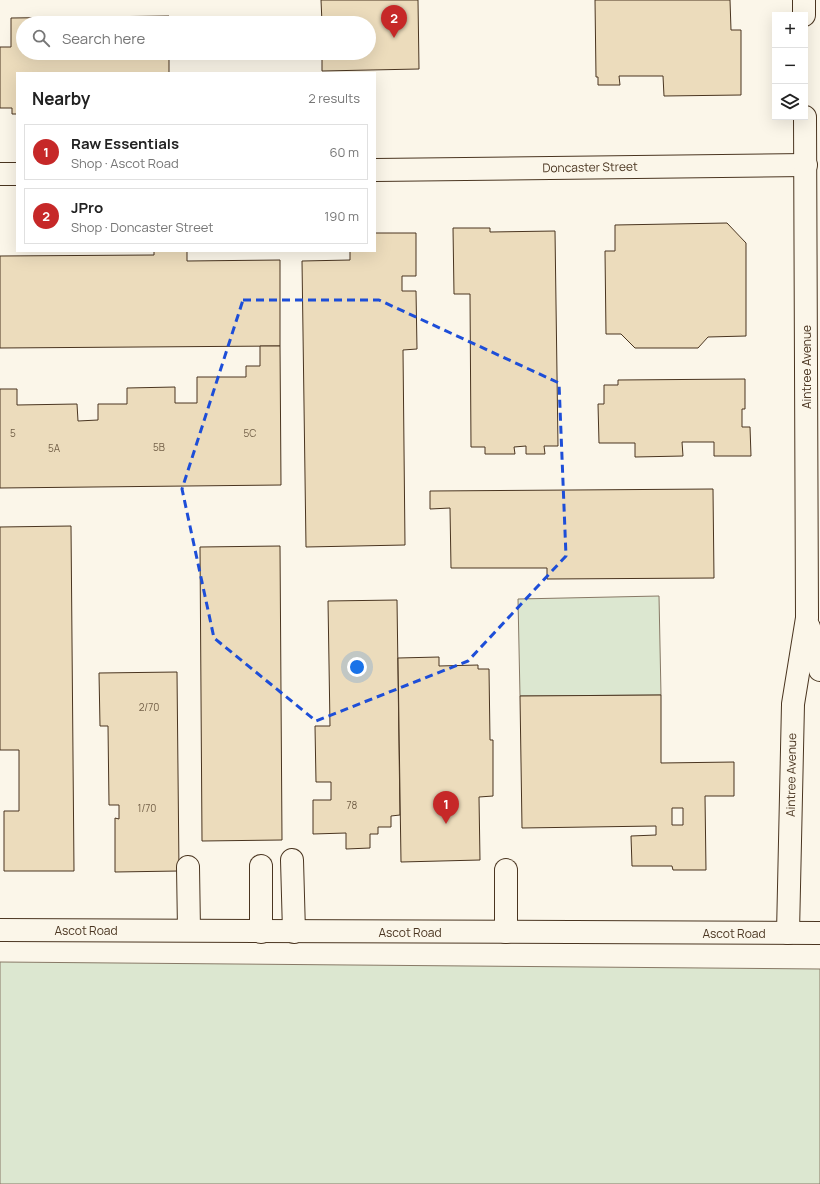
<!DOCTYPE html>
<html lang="en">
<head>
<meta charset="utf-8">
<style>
	body { margin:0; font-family:Manrope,sans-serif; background:#f2f2f2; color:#222 }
	.controls { position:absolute; right:12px; top:12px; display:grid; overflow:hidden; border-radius:0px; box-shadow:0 4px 16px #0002 }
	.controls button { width:36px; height:36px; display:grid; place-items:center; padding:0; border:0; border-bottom:1px solid #e0e0e0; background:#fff; color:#222; font:20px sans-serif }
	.you { position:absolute; left:357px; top:667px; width:14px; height:14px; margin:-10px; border:3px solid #fff; border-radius:50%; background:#1a73e8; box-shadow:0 0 0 6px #1a73e833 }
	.badge { display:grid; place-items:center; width:26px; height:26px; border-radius:50%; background:#c62828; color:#fff; font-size:13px; font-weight:700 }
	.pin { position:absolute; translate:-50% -33px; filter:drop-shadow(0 1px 2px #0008) }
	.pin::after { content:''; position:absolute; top:21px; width:14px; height:12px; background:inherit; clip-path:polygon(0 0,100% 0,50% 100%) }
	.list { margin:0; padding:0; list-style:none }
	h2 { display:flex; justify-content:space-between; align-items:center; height:52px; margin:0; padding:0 16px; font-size:17px }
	h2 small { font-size:13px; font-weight:400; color:#767676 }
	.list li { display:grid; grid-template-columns:26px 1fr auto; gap:12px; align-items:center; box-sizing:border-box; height:56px; margin:0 8px 8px; padding:0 8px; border:1px solid #e0e0e0; border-radius:0px }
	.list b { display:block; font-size:15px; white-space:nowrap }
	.list p { margin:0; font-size:13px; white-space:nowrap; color:#767676 }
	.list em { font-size:13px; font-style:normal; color:#767676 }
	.icon { flex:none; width:22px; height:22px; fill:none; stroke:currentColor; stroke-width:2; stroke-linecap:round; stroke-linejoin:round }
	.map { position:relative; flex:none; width:820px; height:1184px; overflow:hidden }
	.search { position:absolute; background:#fff; box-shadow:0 4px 16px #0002; left:16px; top:16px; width:360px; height:44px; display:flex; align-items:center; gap:10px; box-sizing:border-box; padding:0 14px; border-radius:22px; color:#767676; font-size:15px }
	.panel { position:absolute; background:#fff; box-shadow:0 4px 16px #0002; left:16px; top:72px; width:360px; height:180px; border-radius:0px }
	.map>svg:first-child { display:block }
	.green { fill:#dce7d0; stroke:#887966 }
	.building { fill:#ecdcbc; stroke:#4a3520; fill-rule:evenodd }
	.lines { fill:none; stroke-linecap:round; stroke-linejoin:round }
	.minor-casing { stroke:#4a3520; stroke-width:24 }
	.minor { stroke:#fbf6e9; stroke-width:22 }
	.marked { fill:none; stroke:#1d4ed8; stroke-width:3; stroke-dasharray:8 5; stroke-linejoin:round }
	.labels { text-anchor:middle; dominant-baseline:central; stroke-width:3; stroke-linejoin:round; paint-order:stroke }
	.number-label { font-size:10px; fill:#725f47 }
	.street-label { font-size:12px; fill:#4a3520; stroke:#fbf6e9 }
</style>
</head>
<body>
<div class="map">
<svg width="820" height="1184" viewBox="0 0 820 1184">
	<rect width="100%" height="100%" fill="#fbf6e9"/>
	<!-- green -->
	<g class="green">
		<path d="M659 596 661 695 520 696 518 599Z"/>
		<path d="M0 962 820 969V1184H0Z"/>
	</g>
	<!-- building -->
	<g class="building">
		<path d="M321 0H418L419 69 322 71V53H369V23H322Z"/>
		<path d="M595 0H730L731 30H741V95L664 96 663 76H619L620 85H598V77H596Z"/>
		<path d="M169 16V23H23V53H169V73H17V114H12V108H0V47H11V18Z"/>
		<path d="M727 223 746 243V336L708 337 698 348H635L621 334H606L605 251H615V225Z"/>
		<path d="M453 228H490V232L555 231 558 446H544L545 454H526V446L514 447 515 454H485V447H471L470 294H454Z"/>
		<path d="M375 233H416V276H402V291H416L417 349 403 350 405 545 306 547 302 261 350 260V251H375Z"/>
		<path d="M154 251H187V261L280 260V346L0 348V256L154 255Z"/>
		<path d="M260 346H280L281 485 0 488V389H17V405L77 404 78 421 98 420V404H127V388L175 387V403H197V377H246V366H260Z"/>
		<path d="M745 379V409H742V427H750L751 456H714V442H682L683 456 635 457V443H599L598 404H604V385H618V380Z"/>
		<path d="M713 489 714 578 547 579V568H451L450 508 430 509V491Z"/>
		<path d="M71 526 74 871H4V811H19V750H0V527Z"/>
		<path d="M280 546 282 840 202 841 200 547Z"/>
		<path d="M397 600 400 815 391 816V827H378V834H370V848L346 849V833L313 834V800H331V782H316L315 726H330L328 601Z"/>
		<path d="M439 657V666L478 665V669H489L490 740H493V796L479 797 480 860 401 862 398 658Z"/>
		<path d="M177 672 179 871 115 872V818L119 819V805H109L108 726H100L99 673Z"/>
		<path d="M661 695V763L734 762V796H705L706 870H673L672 866H632L631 836 656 835V826L522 828 520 696ZM672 808H683V825H672Z"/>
	</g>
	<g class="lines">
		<defs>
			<g id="minor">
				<path d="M804 0V15"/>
				<path d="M375 170 806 165"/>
				<path d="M0 174H17"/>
				<path d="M809 627 820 670"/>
				<path d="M292 860 294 932"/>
				<path d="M261 866V932"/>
				<path d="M188 867 189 930"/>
				<path d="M506 870V932"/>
				<path d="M0 930 820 933"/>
				<path d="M788 933 793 704 807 618 805 117"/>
			</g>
		</defs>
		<!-- minor casing -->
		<use href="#minor" class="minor-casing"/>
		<!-- minor -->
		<use href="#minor" class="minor"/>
	</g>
	<!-- marked area -->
	<path class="marked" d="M243 300H379L559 383 566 556 468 661 316 721 214 638 182 489Z"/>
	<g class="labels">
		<!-- number labels -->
		<g class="number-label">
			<text x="13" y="433">5</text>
			<text x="250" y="433">5C</text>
			<text x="159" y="447">5B</text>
			<text x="54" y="448">5A</text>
			<text x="149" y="707">2/70</text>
			<text x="352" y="805">78</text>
			<text x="147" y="808">1/70</text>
		</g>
		<!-- street labels -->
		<g class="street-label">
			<text transform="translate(590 167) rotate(-1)">Doncaster Street</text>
			<text transform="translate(806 367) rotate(-90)">Aintree Avenue</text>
			<text transform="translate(791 775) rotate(-89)">Aintree Avenue</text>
			<text x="86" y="930">Ascot Road</text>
			<text x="410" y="932">Ascot Road</text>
			<text x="734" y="933">Ascot Road</text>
		</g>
	</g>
</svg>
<div class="controls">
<button>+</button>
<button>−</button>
<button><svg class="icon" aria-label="layers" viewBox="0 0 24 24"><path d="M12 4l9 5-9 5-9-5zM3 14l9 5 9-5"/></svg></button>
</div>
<div class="you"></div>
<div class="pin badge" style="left:446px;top:824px">1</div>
<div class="pin badge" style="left:394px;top:38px">2</div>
<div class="search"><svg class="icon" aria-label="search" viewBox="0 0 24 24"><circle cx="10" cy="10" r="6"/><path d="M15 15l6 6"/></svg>Search here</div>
<section class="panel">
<h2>Nearby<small>2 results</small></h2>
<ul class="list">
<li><span class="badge">1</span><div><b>Raw Essentials</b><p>Shop · Ascot Road</p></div><em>60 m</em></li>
<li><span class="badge">2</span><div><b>JPro</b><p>Shop · Doncaster Street</p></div><em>190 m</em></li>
</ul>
</section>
</div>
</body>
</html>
